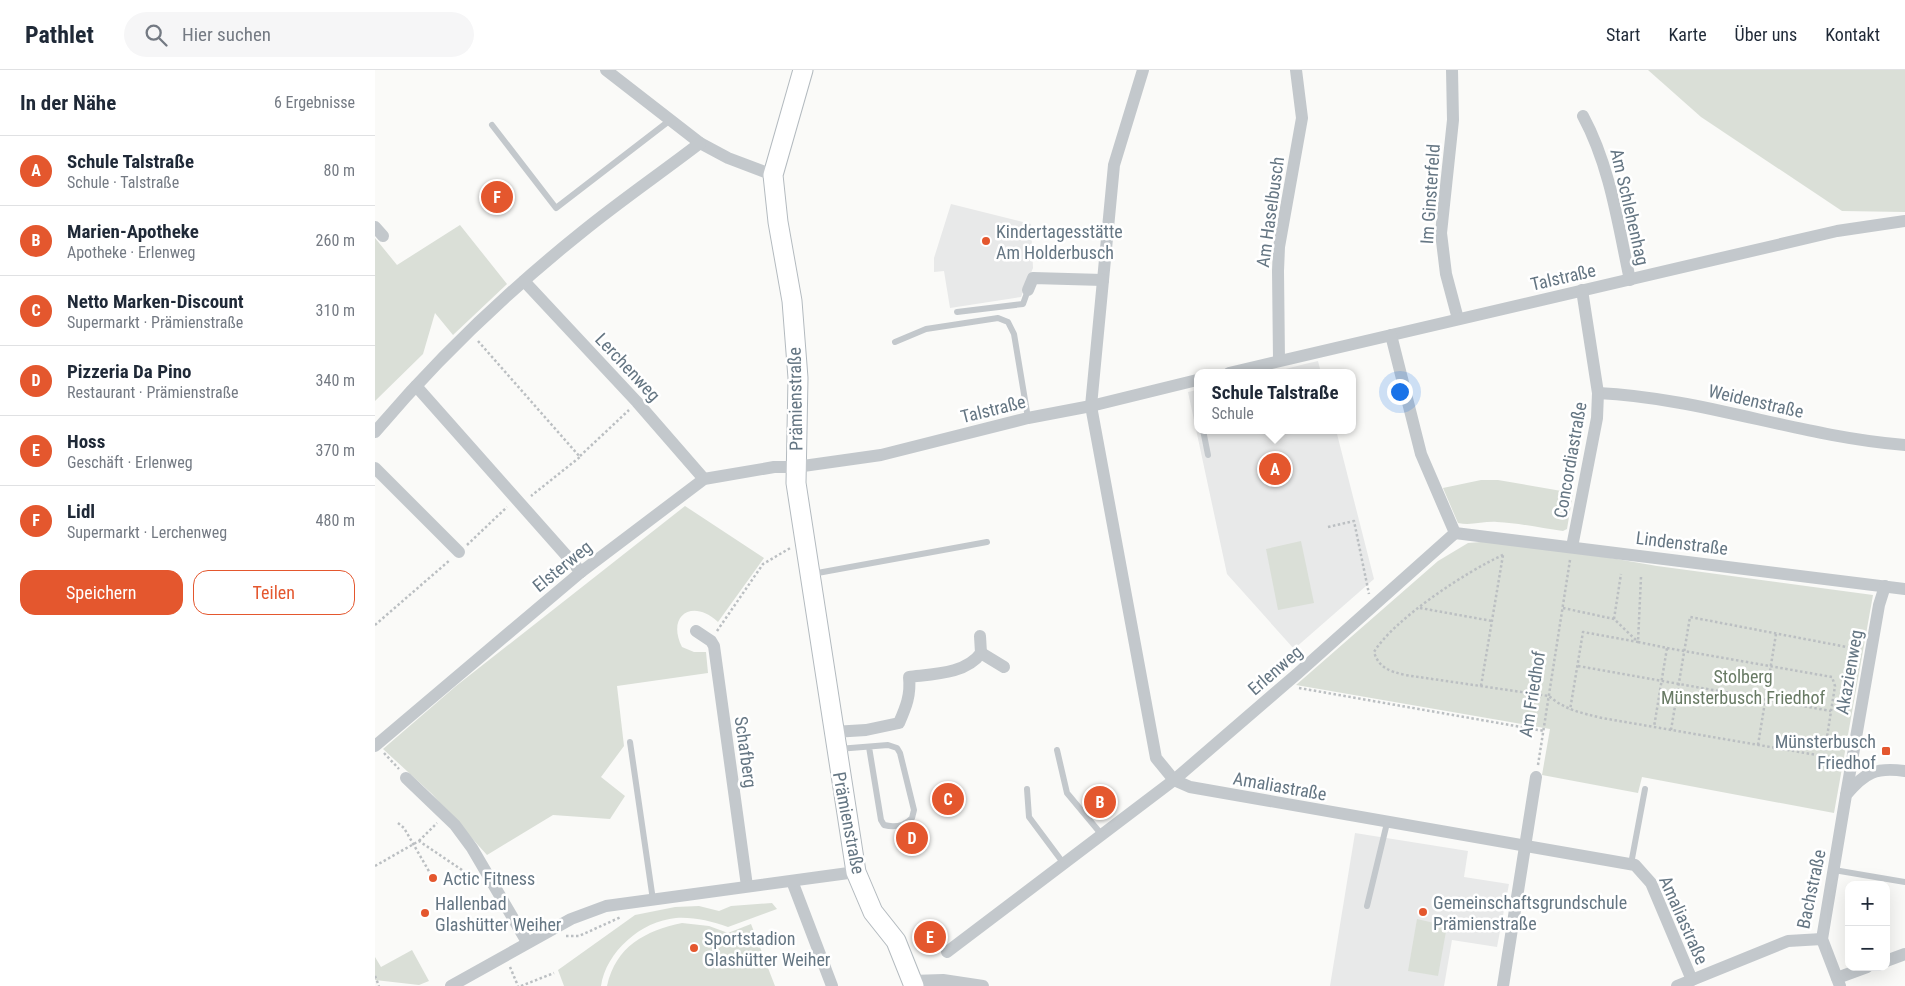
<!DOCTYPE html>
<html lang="de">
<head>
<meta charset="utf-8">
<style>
	body { margin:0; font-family:"Roboto Condensed",sans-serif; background:#f6f6f7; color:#1f2937 }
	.controls { position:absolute; right:15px; bottom:15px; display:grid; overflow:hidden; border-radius:10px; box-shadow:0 5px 20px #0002 }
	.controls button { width:45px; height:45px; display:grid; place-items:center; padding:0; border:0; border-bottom:1px solid #e0e1e3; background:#fff; color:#1f2937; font:25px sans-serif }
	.you { position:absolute; left:1024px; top:321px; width:18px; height:18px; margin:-12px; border:4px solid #fff; border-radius:50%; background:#1a73e8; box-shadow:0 0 0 8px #1a73e833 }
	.badge { display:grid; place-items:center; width:32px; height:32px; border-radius:50%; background:#e4572e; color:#fff; font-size:16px; font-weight:700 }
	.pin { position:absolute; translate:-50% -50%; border:2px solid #fff; box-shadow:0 1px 5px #0006 }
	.popup { position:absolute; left:819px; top:299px; width:162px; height:65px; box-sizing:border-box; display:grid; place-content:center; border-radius:10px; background:#fff; filter:drop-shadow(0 1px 4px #0005); font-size:16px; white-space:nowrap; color:#747a83 }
	.popup b { font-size:19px; color:#1f2937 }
	.popup::after { content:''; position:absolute; left:50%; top:100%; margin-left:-10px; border:10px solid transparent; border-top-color:#fff }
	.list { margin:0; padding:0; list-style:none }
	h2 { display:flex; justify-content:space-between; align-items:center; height:65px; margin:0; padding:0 20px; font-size:21px }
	h2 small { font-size:16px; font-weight:400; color:#747a83 }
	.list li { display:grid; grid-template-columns:32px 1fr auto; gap:15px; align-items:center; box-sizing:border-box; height:70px; padding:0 20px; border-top:1px solid #e0e1e3 }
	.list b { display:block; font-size:19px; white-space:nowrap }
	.list p { margin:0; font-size:16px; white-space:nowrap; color:#747a83 }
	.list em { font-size:16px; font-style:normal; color:#747a83 }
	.actions { display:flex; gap:10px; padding:15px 20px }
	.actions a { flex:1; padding:11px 0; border:1px solid #e4572e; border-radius:15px; text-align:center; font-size:18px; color:#e4572e }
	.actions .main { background:#e4572e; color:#fff }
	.icon { flex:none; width:28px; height:28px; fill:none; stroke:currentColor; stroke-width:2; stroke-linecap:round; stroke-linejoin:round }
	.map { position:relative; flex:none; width:1530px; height:916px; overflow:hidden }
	header { display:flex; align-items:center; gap:30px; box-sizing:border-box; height:70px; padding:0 25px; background:#fff; border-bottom:1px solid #e0e1e3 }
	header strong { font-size:24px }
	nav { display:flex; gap:28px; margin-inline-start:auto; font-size:18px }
	.search { width:350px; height:45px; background:#f6f6f7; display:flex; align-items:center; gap:12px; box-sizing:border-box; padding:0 18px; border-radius:28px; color:#747a83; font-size:19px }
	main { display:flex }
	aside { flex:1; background:#fff }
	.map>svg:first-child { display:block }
	.built { fill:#e8e9e9 }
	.green { fill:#dadfd7 }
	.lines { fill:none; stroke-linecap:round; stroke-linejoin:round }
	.secondary-casing { stroke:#b3babf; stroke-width:21 }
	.path { stroke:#bbbfc2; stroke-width:2.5; stroke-dasharray:2.5 2.5; stroke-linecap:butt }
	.lane { stroke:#c3c8cc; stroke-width:6 }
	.street { stroke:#c3c8cc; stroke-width:12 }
	.secondary { stroke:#fff; stroke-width:19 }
	.poi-dot { fill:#e4572e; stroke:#fff; stroke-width:2 }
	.labels { text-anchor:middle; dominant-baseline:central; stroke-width:5; stroke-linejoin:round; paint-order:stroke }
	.street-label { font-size:18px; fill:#657683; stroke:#fff }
	.poi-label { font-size:18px; fill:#657683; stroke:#fff; text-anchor:start }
	.park-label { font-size:18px; fill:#687a64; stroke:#fff }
</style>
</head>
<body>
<header>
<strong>Pathlet</strong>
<div class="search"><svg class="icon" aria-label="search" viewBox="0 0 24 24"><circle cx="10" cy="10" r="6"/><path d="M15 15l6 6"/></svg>Hier suchen</div>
<nav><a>Start</a><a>Karte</a><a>Über uns</a><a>Kontakt</a></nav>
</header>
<main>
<aside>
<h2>In der Nähe<small>6 Ergebnisse</small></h2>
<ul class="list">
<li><span class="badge">A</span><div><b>Schule Talstraße</b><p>Schule · Talstraße</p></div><em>80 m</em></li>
<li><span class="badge">B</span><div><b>Marien-Apotheke</b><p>Apotheke · Erlenweg</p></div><em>260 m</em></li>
<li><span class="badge">C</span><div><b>Netto Marken-Discount</b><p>Supermarkt · Prämienstraße</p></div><em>310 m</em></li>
<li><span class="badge">D</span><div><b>Pizzeria Da Pino</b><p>Restaurant · Prämienstraße</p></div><em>340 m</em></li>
<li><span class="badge">E</span><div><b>Hoss</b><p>Geschäft · Erlenweg</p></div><em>370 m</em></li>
<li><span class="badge">F</span><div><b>Lidl</b><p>Supermarkt · Lerchenweg</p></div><em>480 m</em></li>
</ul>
<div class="actions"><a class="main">Speichern</a><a>Teilen</a></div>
</aside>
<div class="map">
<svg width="1530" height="916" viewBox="0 0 1530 916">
	<rect width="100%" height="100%" fill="#fafaf8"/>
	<!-- built -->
	<g class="built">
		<path d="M576 134 656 154 658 198 646 227 575 238 569 201 559 202V188Z"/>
		<path d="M943 291 946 303H895L930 294Z"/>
		<path d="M822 320V360H961L999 509 919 579 852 504 813 322Z"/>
		<path d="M980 763 1093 781 1089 807 1134 814 1122 877 1077 870 1069 916H955Z"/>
	</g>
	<!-- green -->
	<g class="green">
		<path d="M1273 0H1530V142L1467 141 1326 47Z"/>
		<path d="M85 155 132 214 78 265 60 243 48 284 0 331V168L22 195Z"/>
		<path d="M1106 410H1123L1198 423 1192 459 1188 461C1166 458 1144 453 1122 452 1109 451 1096 456 1083 453L1068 418Z"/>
		<path d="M310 436 389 488 343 552C318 528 291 545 307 577L319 582H331L333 603 242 616 249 676 226 707 250 726 235 749 178 745 112 785 57 724 8 679 81 616Z"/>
		<path d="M1131 470 1282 496 1498 525 1459 743 1267 707 1263 723 1167 705 1175 659 921 615 1063 491 1093 473Z"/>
		<path d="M926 471 939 533 903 540 891 479Z"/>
		<path d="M397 833 402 839 353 857C336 851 319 847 301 848 266 851 231 882 226 916H189L183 900 260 845 300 837 324 836 344 841 356 836Z"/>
		<path d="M1042 849 1072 856 1063 906 1033 901Z"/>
		<path d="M307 853 334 856 353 863 376 854 400 916H232C241 876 270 861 307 853Z"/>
		<path d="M37 880 54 911 44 915 0 910V887L6 897Z"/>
	</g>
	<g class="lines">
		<defs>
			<path id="secondary" d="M428 0 398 105 403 152 417 231 423 308 421 413 481 802 498 842 521 871 539 916"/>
		</defs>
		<!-- secondary casing -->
		<use href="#secondary" class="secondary-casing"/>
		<!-- path -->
		<g class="path">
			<path d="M103 271 205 387 156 426"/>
			<path d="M205 386 254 340"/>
			<path d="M953 457 979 451 994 524"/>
			<path d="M92 475 132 437"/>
			<path d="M1128 485C1092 501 1019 549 999 582 1004 598 1014 601 1030 605L1174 626C1190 640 1207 643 1227 648L1465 689"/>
			<path d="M1266 507 1263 572 1292 578 1279 657"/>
			<path d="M1045 538 1117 551"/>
			<path d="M1188 538 1239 549 1263 572 1208 562 1195 640"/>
			<path d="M1239 549 1246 504"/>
			<path d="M0 555 75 490"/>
			<path d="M342 561 388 494 417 477"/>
			<path d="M1292 578 1457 607 1460 616 1449 686"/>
			<path d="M1203 596 1456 641"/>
			<path d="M1106 616 1128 485"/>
			<path d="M924 618 1169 661"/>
			<path d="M1296 660 1315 547 1477 578"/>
			<path d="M1383 675 1401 564"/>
			<path d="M9 683 24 699"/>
			<path d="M1163 695 1195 490"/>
			<path d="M23 753 29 758 55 803"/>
			<path d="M44 771 62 753"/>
			<path d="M0 796 44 771 90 802 99 805"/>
			<path d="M191 866H204L246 847"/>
			<path d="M135 897 143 916"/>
			<path d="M0 906 4 916"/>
			<path d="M146 916 179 903"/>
		</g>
		<!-- lane -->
		<g class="lane">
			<path d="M117 55 181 138 294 51"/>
			<path d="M582 242 648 234 653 220"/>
			<path d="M520 272 551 259 623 248 633 252 639 264 653 348"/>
			<path d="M828 360 833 385"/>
			<path d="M437 504 612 472"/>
			<path d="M255 672 278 830"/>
			<path d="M463 679 513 675 522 678 525 683 539 740 537 748C529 756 520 758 509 755L506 750 494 677"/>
			<path d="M682 680 692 723 727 765"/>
			<path d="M652 719 654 747 689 794"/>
			<path d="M1256 794 1270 719"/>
			<path d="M1459 800 1530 812"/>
			<path d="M992 836 1012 753"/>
		</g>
		<!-- street -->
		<g class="street">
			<path d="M231 0 325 73 353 88 398 105"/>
			<path d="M768 0 739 95 716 336 781 688 799 710 815 717 1260 795 1276 813 1317 910"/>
			<path d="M1077 0 1078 50 1066 163 1071 204 1083 249"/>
			<path d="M1208 46C1235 96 1243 154 1255 210"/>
			<path d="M0 157 8 166"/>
			<path d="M149 211 262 332 329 409"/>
			<path d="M653 220 658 208 728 210"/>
			<path d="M904 290 903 201 904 177 927 48 921 0"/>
			<path d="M854 303 1462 161 1530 151"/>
			<path d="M41 316 206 502"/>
			<path d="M1223 323C1328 328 1426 367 1530 375"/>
			<path d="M0 362C62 289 132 222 207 162 245 131 286 103 325 73"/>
			<path d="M0 398 84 482"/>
			<path d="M1080 463 1530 519"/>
			<path d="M1197 477 1222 348 1223 323 1207 220"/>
			<path d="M321 561 336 571 339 576 372 816"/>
			<path d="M606 583 629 597"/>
			<path d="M458 662 491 660 524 653C531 637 536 625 534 607 558 604 591 604 606 583L605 566"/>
			<path d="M0 676 206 502 329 409 399 397H421L506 385 653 348 716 336 822 310"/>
			<path d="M31 708 80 755 97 778 152 872"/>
			<path d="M1471 725 1504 535 1510 516"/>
			<path d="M417 811 457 916"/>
			<path d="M572 882 799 710 922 604 1080 463 1046 384 1016 265"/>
			<path d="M1511 891 1530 884"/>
			<path d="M1462 908 1492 897"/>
			<path d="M537 911 568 910 608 916"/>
			<path d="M76 916 196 849 231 836 481 802"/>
			<path d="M1128 916 1161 707"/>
			<path d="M1302 916 1413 871 1447 869"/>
			<path d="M1465 916 1447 869 1471 725C1490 702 1501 697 1530 701"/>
		</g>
		<!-- secondary -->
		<use href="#secondary" class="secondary"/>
	</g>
	<!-- markers -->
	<g class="poi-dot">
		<circle cx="611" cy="171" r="5"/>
		<rect x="1506" y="676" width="10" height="10" rx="2.5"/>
		<circle cx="58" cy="808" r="5"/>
		<circle cx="1048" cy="842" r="5"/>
		<circle cx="50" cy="843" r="5"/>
		<circle cx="319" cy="878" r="5"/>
	</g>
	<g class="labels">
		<!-- street labels -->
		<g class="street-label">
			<text transform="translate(1055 124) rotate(-86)">Im Ginsterfeld</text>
			<text transform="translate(1255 137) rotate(77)">Am Schlehenhag</text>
			<text transform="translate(895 142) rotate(-82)">Am Haselbusch</text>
			<text transform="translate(1188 207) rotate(-13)">Talstraße</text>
			<text transform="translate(253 297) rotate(47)">Lerchenweg</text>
			<text transform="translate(420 329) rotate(-91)">Prämienstraße</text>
			<text transform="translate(1381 331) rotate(13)">Weidenstraße</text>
			<text transform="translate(618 339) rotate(-14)">Talstraße</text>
			<text transform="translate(1195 390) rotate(-80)">Concordiastraße</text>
			<text transform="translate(1307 473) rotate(7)">Lindenstraße</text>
			<text transform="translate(187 496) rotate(-39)">Elsterweg</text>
			<text transform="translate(900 600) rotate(-41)">Erlenweg</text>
			<text transform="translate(1474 602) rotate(-80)">Akazienweg</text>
			<text transform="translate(1157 624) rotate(-81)">Am Friedhof</text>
			<text transform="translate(371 682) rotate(82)">Schafberg</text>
			<text transform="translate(905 716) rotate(10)">Amaliastraße</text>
			<text transform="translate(474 753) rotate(79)">Prämienstraße</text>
			<text transform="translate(1436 819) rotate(-78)">Bachstraße</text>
			<text transform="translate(1309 850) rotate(66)">Amaliastraße</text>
		</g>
		<!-- poi labels -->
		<g class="poi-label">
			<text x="621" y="161">Kindertagesstätte<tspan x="621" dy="21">Am Holderbusch</tspan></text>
			<text x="1501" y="671" text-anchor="end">Münsterbusch<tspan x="1501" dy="21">Friedhof</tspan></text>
			<text x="68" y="808">Actic Fitness</text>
			<text x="1058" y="832">Gemeinschaftsgrundschule<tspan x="1058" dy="21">Prämienstraße</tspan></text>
			<text x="60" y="833">Hallenbad<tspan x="60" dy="21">Glashütter Weiher</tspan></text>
			<text x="329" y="868">Sportstadion<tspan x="329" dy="21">Glashütter Weiher</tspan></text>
		</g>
		<!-- park labels -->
		<g class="park-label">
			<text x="1368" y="606">Stolberg<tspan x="1368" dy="21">Münsterbusch Friedhof</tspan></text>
		</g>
	</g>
</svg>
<div class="controls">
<button>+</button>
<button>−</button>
</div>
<div class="you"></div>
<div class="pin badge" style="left:900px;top:399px">A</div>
<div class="popup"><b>Schule Talstraße</b>Schule</div>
<div class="pin badge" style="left:725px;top:732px">B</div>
<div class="pin badge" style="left:573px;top:729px">C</div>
<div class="pin badge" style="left:537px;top:768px">D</div>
<div class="pin badge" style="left:555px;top:867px">E</div>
<div class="pin badge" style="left:122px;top:127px">F</div>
</div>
</main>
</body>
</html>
